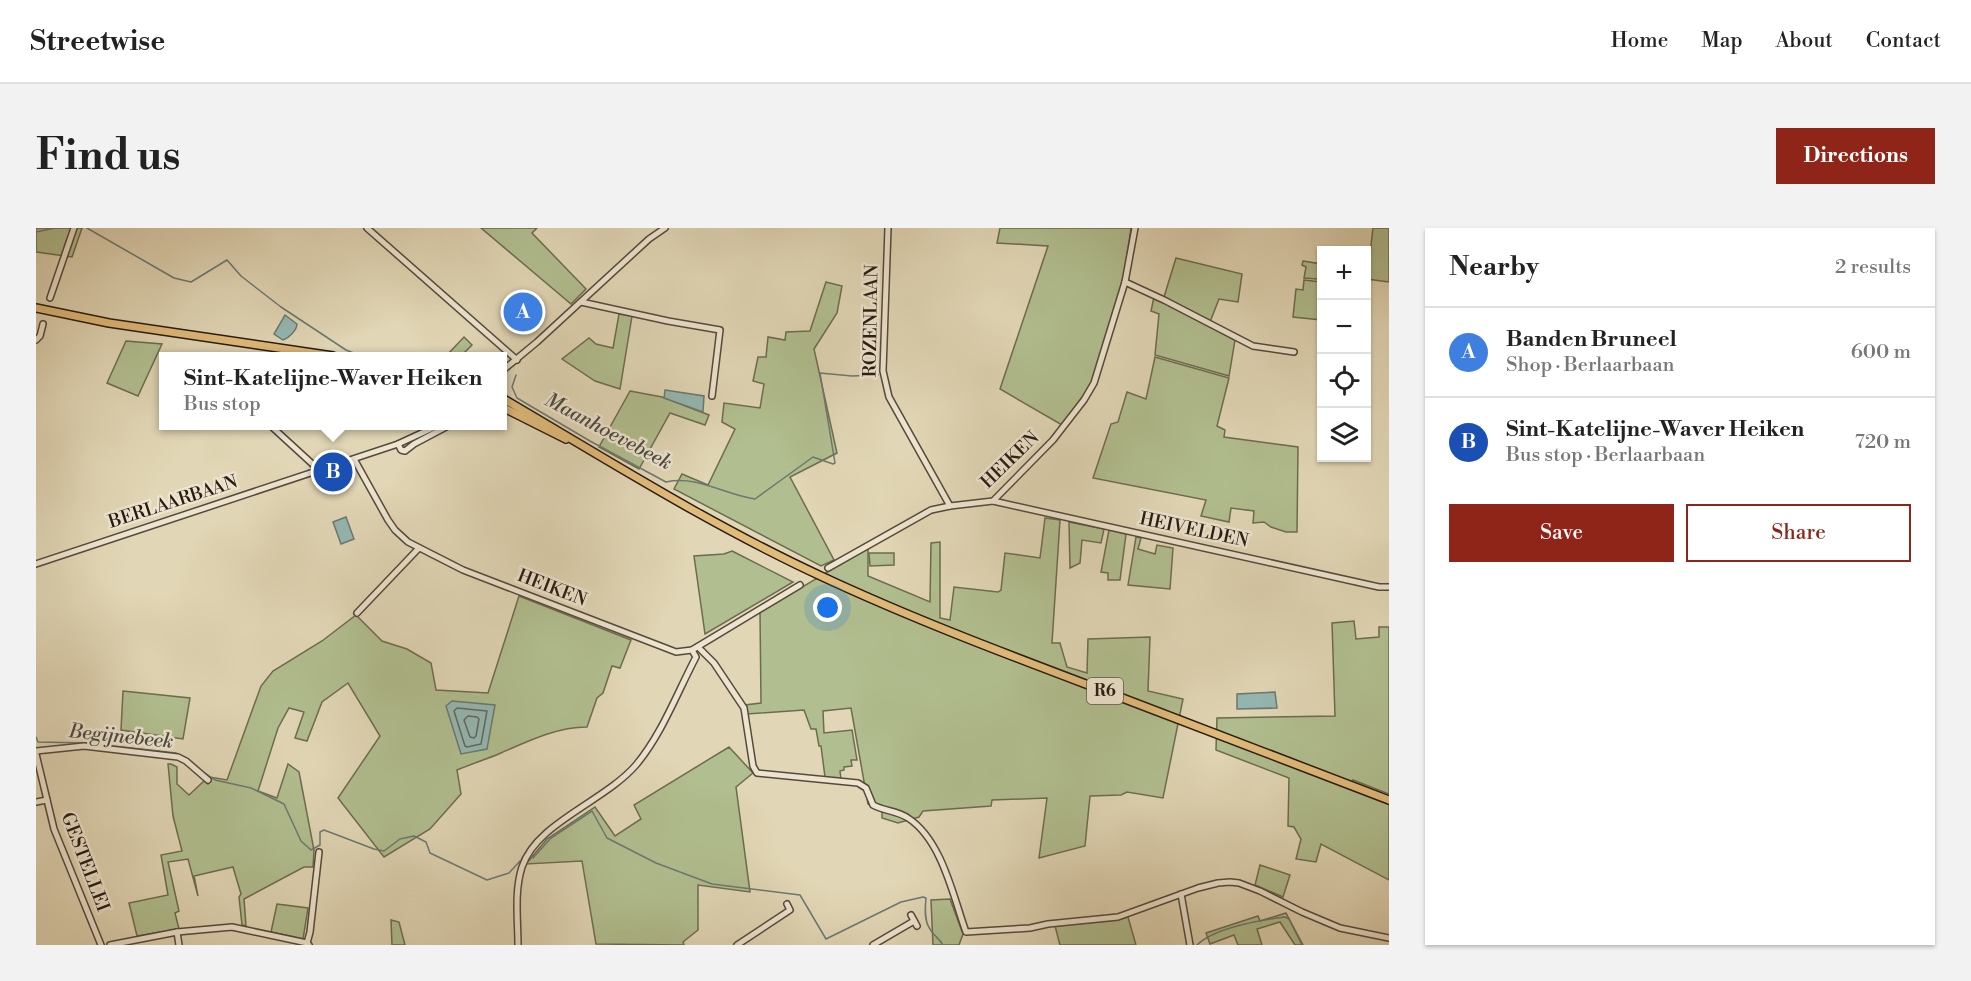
<!DOCTYPE html>
<html lang="en">
<head>
<meta charset="utf-8">
<style>
	body { margin:0; font-family:"Libre Bodoni",serif; background:#f2f2f2; color:#222 }
	.controls { position:absolute; right:18px; top:18px; display:grid; overflow:hidden; border-radius:0px; box-shadow:0 2px 4px #0004 }
	.controls button { width:54px; height:54px; display:grid; place-items:center; padding:0; border:0; border-bottom:2px solid #e0e0e0; background:#fff; color:#222; font:30px sans-serif }
	.you { position:absolute; left:792px; top:380px; width:21px; height:21px; margin:-15px; border:4px solid #fff; border-radius:50%; background:#1a73e8; box-shadow:0 0 0 9px #1a73e833 }
	.badge { display:grid; place-items:center; width:39px; height:39px; border-radius:50%; background:#8f2418; color:#fff; font-size:20px; font-weight:700 }
	.pin { position:absolute; translate:-50% -50%; border:3px solid #fff; box-shadow:0 2px 6px #0006 }
	.popup { position:absolute; left:123px; top:124px; width:348px; height:78px; box-sizing:border-box; display:grid; place-content:center; border-radius:0px; background:#fff; filter:drop-shadow(0 2px 4px #0005); font-size:20px; white-space:nowrap; color:#767676 }
	.popup b { font-size:22px; color:#222 }
	.popup::after { content:''; position:absolute; left:50%; top:100%; margin-left:-12px; border:12px solid transparent; border-top-color:#fff }
	.list { margin:0; padding:0; list-style:none }
	h2 { display:flex; justify-content:space-between; align-items:center; height:78px; margin:0; padding:0 24px; font-size:26px }
	h2 small { font-size:20px; font-weight:400; color:#767676 }
	.list li { display:grid; grid-template-columns:39px 1fr auto; gap:18px; align-items:center; box-sizing:border-box; height:90px; padding:0 24px; border-top:2px solid #e0e0e0 }
	.list b { display:block; font-size:22px; white-space:nowrap }
	.list p { margin:0; font-size:20px; white-space:nowrap; color:#767676 }
	.list em { font-size:20px; font-style:normal; color:#767676 }
	.actions { display:flex; gap:12px; padding:18px 24px }
	.actions a { flex:1; padding:14px 0; border:2px solid #8f2418; border-radius:0px; text-align:center; font-size:21px; color:#8f2418 }
	.actions .main { background:#8f2418; color:#fff }
	.icon { flex:none; width:33px; height:33px; fill:none; stroke:currentColor; stroke-width:2; stroke-linecap:round; stroke-linejoin:round }
	.map { position:relative; flex:none; width:1353px; height:717px; overflow:hidden; border-radius:0px }
	header { display:flex; align-items:center; gap:36px; box-sizing:border-box; height:84px; padding:0 30px; background:#fff; border-bottom:2px solid #e0e0e0 }
	header strong { font-size:28px }
	nav { display:flex; gap:33px; margin-inline-start:auto; font-size:21px }
	.intro { display:flex; align-items:center; justify-content:space-between; box-sizing:border-box; height:144px; padding:0 36px }
	h1 { margin:0; font-size:42px }
	.button { padding:15px 27px; border-radius:0px; background:#8f2418; color:#fff; font-size:21px; font-weight:700 }
	main { display:flex; gap:36px; padding:0 36px }
	aside { flex:1; background:#fff; border-radius:0px; box-shadow:0 2px 4px #0004 }
	.map>svg:first-child { display:block }
	.green { fill:#b1be8f; stroke:#6c6c50; stroke-width:1.5 }
	.water { fill:#95b8b3; stroke:#697973; stroke-width:1.5 }
	.lines { fill:none; stroke-linecap:round; stroke-linejoin:round }
	.shore { stroke:#5e6962; stroke-width:1.5 }
	.stream { stroke:#697973; stroke-width:1.5 }
	.minor-casing { stroke:#56493b; stroke-width:8 }
	.major-casing { stroke:#281a12; stroke-width:10 }
	.minor { stroke:#ece4cf; stroke-width:5 }
	.major { stroke:#e0bb7a; stroke-width:7 }
	.labels { text-anchor:middle; dominant-baseline:central; stroke-width:5; stroke-linejoin:round; paint-order:stroke }
	.shield { fill:#ece4cf; stroke:#63574b; stroke-width:1.5 }
	.shield-label { font-size:16px; font-weight:bold; fill:#281a12 }
	.street-label { font-size:18px; fill:#281a12; stroke:#ece4cf }
	.water-label { font-size:20px; font-style:italic; fill:#494942; stroke:#ece4cf }
</style>
</head>
<body>
<header>
<strong>Streetwise</strong>
<nav><a>Home</a><a>Map</a><a>About</a><a>Contact</a></nav>
</header>
<div class="intro"><h1>Find us</h1><a class="button">Directions</a></div>
<main>
<div class="map">
<svg width="1353" height="717" viewBox="0 0 1353 717">
	<rect width="100%" height="100%" fill="#e1d6b5"/>
	<filter id="stains"><feTurbulence type="fractalNoise" baseFrequency=".00333" numOctaves="4"/><feColorMatrix values="0 0 0 0 .2 0 0 0 0 .09 0 0 0 0 .02 0 0 0 .5 -.17"/></filter>
	<radialGradient id="worn" r=".72"><stop offset=".6" stop-color="#630" stop-opacity="0"/><stop offset="1" stop-color="#630" stop-opacity=".3"/></radialGradient>
	<!-- green -->
	<g class="green">
		<path d="M0 0H46L36 29 0 24Z"/>
		<path d="M445 0H501L496 5 550 61 535 76Z"/>
		<path d="M964 0H1095L1087 54 1057 154 1026 197 964 161 1012 18 961 15Z"/>
		<path d="M1337 0H1353V54L1331 51Z"/>
		<path d="M1140 30 1206 46 1202 74 1183 71 1174 94 1128 69Z"/>
		<path d="M1267 33 1285 36 1284 49 1281 51 1268 50 1270 39 1266 37Z"/>
		<path d="M1268 52 1285 54V92L1257 89 1260 61 1267 62Z"/>
		<path d="M790 54 806 58 801 85 778 121 801 225 754 249 798 332 785 338 638 261 646 246 672 257 699 201 686 194 688 175 724 180 728 156 717 153 722 129H730L732 109 749 112 750 104 774 103Z"/>
		<path d="M1118 69 1199 112 1193 148 1119 127 1123 86 1115 83Z"/>
		<path d="M583 86 596 88 584 161 559 153 526 131 553 110 560 116 577 120Z"/>
		<path d="M428 109 436 117 425 128H413L411 127Z"/>
		<path d="M90 113 126 116 102 168 71 155Z"/>
		<path d="M1119 129 1193 150 1181 198 1189 202 1188 209 1262 219 1261 304H1250L1235 299 1228 294 1217 295 1218 283 1195 280 1193 294 1165 288 1170 272 1057 250 1075 196 1082 194 1091 164 1110 171Z"/>
		<path d="M594 163 626 169 673 187 669 197 634 185 603 241 563 219Z"/>
		<path d="M1009 290 1024 292 1016 415H1024L1031 439 1051 445 1052 411 1114 409 1112 463 1147 471 1127 570 1091 564 1085 567 1054 568 1049 618 1003 630 1011 570 956 572 955 578 887 583 883 589 862 595 846 590V584L832 576 815 480 787 483 788 505 816 502 821 532H815L816 538 808 539V542L804 543 805 551 789 549 785 518H783L780 501H775L768 482 711 486 709 477 725 475 724 384 832 320V348L894 374 895 315 904 314V390L914 392 918 359 962 364 965 362 969 325 1004 330Z"/>
		<path d="M1033 294 1068 301 1065 315 1046 312 1044 335 1034 340Z"/>
		<path d="M1073 302 1090 306 1084 352H1072V345L1065 344Z"/>
		<path d="M1100 309 1105 310 1102 321 1119 326 1121 317 1137 320 1134 361 1092 357Z"/>
		<path d="M696 323 757 354 669 406 658 328 688 326Z"/>
		<path d="M833 325H858V337L834 338Z"/>
		<path d="M483 368 595 412 584 440 576 438 567 465 561 470 551 499C521 499 492 513 465 525 451 531 435 536 421 542L425 566 394 601 348 629 302 570 344 508 312 455 286 474 271 513 259 510 268 484 253 480 242 500 222 563 241 570 252 536 263 544 278 622 277 639H268L208 671 210 698 206 697 203 669 205 666 197 639 158 648 162 668 152 631 132 634 143 683 139 685 143 701 101 708 93 675 132 667 125 627 146 623 137 588 132 536H135L141 539V556L153 567 168 553 172 556 174 549 191 552 225 458 237 443 286 413 320 387 346 413 371 421 395 435 400 462 452 465Z"/>
		<path d="M1318 393 1320 411 1343 409V399H1353V566L1317 552 1311 560 1353 576V652L1285 616 1280 634 1260 631 1265 611 1258 599 1252 598 1253 550 1180 522 1181 490 1299 488 1296 395Z"/>
		<path d="M87 463 154 470 147 511 85 502Z"/>
		<path d="M693 519 717 545 700 559 714 664 662 657V702L647 714 648 717 560 716 546 633 490 636 511 611 559 579 579 608 605 591 598 577Z"/>
		<path d="M1224 637 1254 647 1247 669 1219 657Z"/>
		<path d="M914 671 927 706 923 717H897L895 672Z"/>
		<path d="M241 676 272 680 267 711 235 704Z"/>
		<path d="M1250 685 1267 717H1259L1244 694 1221 701 1226 717H1202L1198 707 1174 716 1170 705 1222 688 1224 693Z"/>
		<path d="M1092 689 1100 717H1024L1019 698 1081 692Z"/>
		<path d="M355 692 363 694 369 717H356Z"/>
	</g>
	<!-- water -->
	<g class="water">
		<path d="M249 87 261 96C261 102 253 110 247 112L238 106Z"/>
		<path d="M629 162 668 168 667 184 628 170Z"/>
		<path d="M310 289 318 311 305 316 297 294Z"/>
		<path d="M1239 464 1241 480 1201 481V466Z"/>
		<path d="M416 473 459 477 451 521 425 526 410 478Z"/>
	</g>
	<g class="lines">
		<!-- shore -->
		<g class="shore">
			<path d="M421 480 451 483 445 516 431 519 429 518 418 483Z"/>
			<path d="M432 488 441 489 443 491 440 508 438 510 434 509 428 492Z"/>
		</g>
		<!-- stream -->
		<g class="stream">
			<path d="M51 0 138 50 155 54 191 32 205 48 245 79 310 122 320 126 336 128"/>
			<path d="M0 4 19 0"/>
			<path d="M480 147 476 159 481 170 554 213 630 254C661 247 689 267 719 271L777 229 797 236 799 235 784 145 816 148 842 147"/>
			<path d="M0 509 2 514 49 515 140 525 144 528"/>
			<path d="M163 541 179 552 215 560 248 576 265 613 275 622 284 617V604L288 602 338 621 348 623 364 611 378 608 390 614 394 625 451 652 473 645 484 633"/>
			<path d="M497 630 515 610 556 583 571 610 620 635 676 656 764 667 790 711 865 674 887 669 890 670C889 680 888 693 894 701 897 707 903 710 907 717"/>
			<path d="M1161 717C1178 700 1224 692 1249 689L1253 691 1266 717"/>
		</g>
		<defs>
			<g id="minor">
				<path d="M331 0 481 132"/>
				<path d="M852 0 847 143 853 169 914 278"/>
				<path d="M1089 54 1128 72 1217 118 1258 124"/>
				<path d="M14 70 38 0"/>
				<path d="M545 74 632 93 684 102 676 168"/>
				<path d="M0 112 4 108 7 96"/>
				<path d="M466 143 501 114 613 11 629 0"/>
				<path d="M235 198 283 242"/>
				<path d="M362 216 365 222 369 223 378 216 412 198"/>
				<path d="M318 231 352 292 359 302 372 314 427 342 640 424 656 422 764 357"/>
				<path d="M957 273 1343 359H1353"/>
				<path d="M0 336 362 216 401 198"/>
				<path d="M792 340 895 282 914 278 957 273 1017 212 1048 172 1058 155 1089 54 1099 0"/>
				<path d="M321 385 383 320"/>
				<path d="M662 419 678 435 708 480 717 538 721 545 822 555 830 560 837 577C848 583 862 583 872 590 906 612 917 668 930 704L994 700 1012 696 1082 689 1162 660 1182 655 1194 654 1203 655 1224 663 1266 684 1304 700 1353 710"/>
				<path d="M0 523 48 518 142 529 150 533 172 552"/>
				<path d="M0 526 18 601 65 717"/>
				<path d="M0 574 11 572"/>
				<path d="M1145 666 1154 717"/>
				<path d="M875 687 881 698"/>
				<path d="M141 704 143 717"/>
				<path d="M271 715 274 704 283 624"/>
				<path d="M74 717 141 704 196 699 271 715 273 717"/>
				<path d="M482 717C482 692 478 664 486 639 500 595 568 574 600 537 626 506 641 465 660 429L656 422"/>
				<path d="M701 717 754 682 751 676"/>
				<path d="M837 717 878 693"/>
			</g>
			<g id="major">
				<path d="M0 80 73 95 297 128"/>
				<path d="M466 170C572 232 676 298 787 349 875 390 965 424 1055 458 1155 496 1254 534 1353 572"/>
				<path d="M466 179 530 211"/>
			</g>
		</defs>
		<!-- minor casing -->
		<use href="#minor" class="minor-casing"/>
		<!-- major casing -->
		<use href="#major" class="major-casing"/>
		<!-- minor -->
		<use href="#minor" class="minor"/>
		<!-- major -->
		<use href="#major" class="major"/>
	</g>
	<g class="labels">
		<!-- shield labels -->
		<rect class="shield" x="1051" y="450" width="36" height="26" rx="4.5"/>
		<g class="shield-label">
			<text x="1069" y="463">R6</text>
		</g>
		<!-- street labels -->
		<g class="street-label">
			<text transform="translate(835 93) rotate(-89)">ROZENLAAN</text>
			<text transform="translate(974 232) rotate(-44)">HEIKEN</text>
			<text transform="translate(137 274) rotate(-18)">BERLAARBAAN</text>
			<text transform="translate(1158 302) rotate(12)">HEIVELDEN</text>
			<text transform="translate(516 360) rotate(21)">HEIKEN</text>
			<text transform="translate(49 634) rotate(69)">GESTELLEI</text>
		</g>
		<!-- water labels -->
		<g class="water-label">
			<text transform="translate(572 204) rotate(28)">Maanhoevebeek</text>
			<text transform="translate(85 509) rotate(6)">Begijnebeek</text>
		</g>
	</g>
	<rect width="100%" height="100%" filter="url(#stains)"/>
	<rect width="100%" height="100%" fill="url(#worn)"/>
</svg>
<div class="controls">
<button>+</button>
<button>−</button>
<button><svg class="icon" aria-label="locate" viewBox="0 0 24 24"><circle cx="12" cy="12" r="6"/><path d="M12 2v4M12 18v4M2 12h4M18 12h4"/></svg></button>
<button><svg class="icon" aria-label="layers" viewBox="0 0 24 24"><path d="M12 4l9 5-9 5-9-5zM3 14l9 5 9-5"/></svg></button>
</div>
<div class="you"></div>
<div class="pin badge" style="left:487px;top:84px;background:#3f7fe0">A</div>
<div class="pin badge" style="left:297px;top:244px;background:#1a4fb4">B</div>
<div class="popup"><b>Sint-Katelijne-Waver Heiken</b>Bus stop</div>
</div>
<aside>
<h2>Nearby<small>2 results</small></h2>
<ul class="list">
<li><span class="badge" style="background:#3f7fe0">A</span><div><b>Banden Bruneel</b><p>Shop · Berlaarbaan</p></div><em>600 m</em></li>
<li><span class="badge" style="background:#1a4fb4">B</span><div><b>Sint-Katelijne-Waver Heiken</b><p>Bus stop · Berlaarbaan</p></div><em>720 m</em></li>
</ul>
<div class="actions"><a class="main">Save</a><a>Share</a></div>
</aside>
</main>
</body>
</html>
